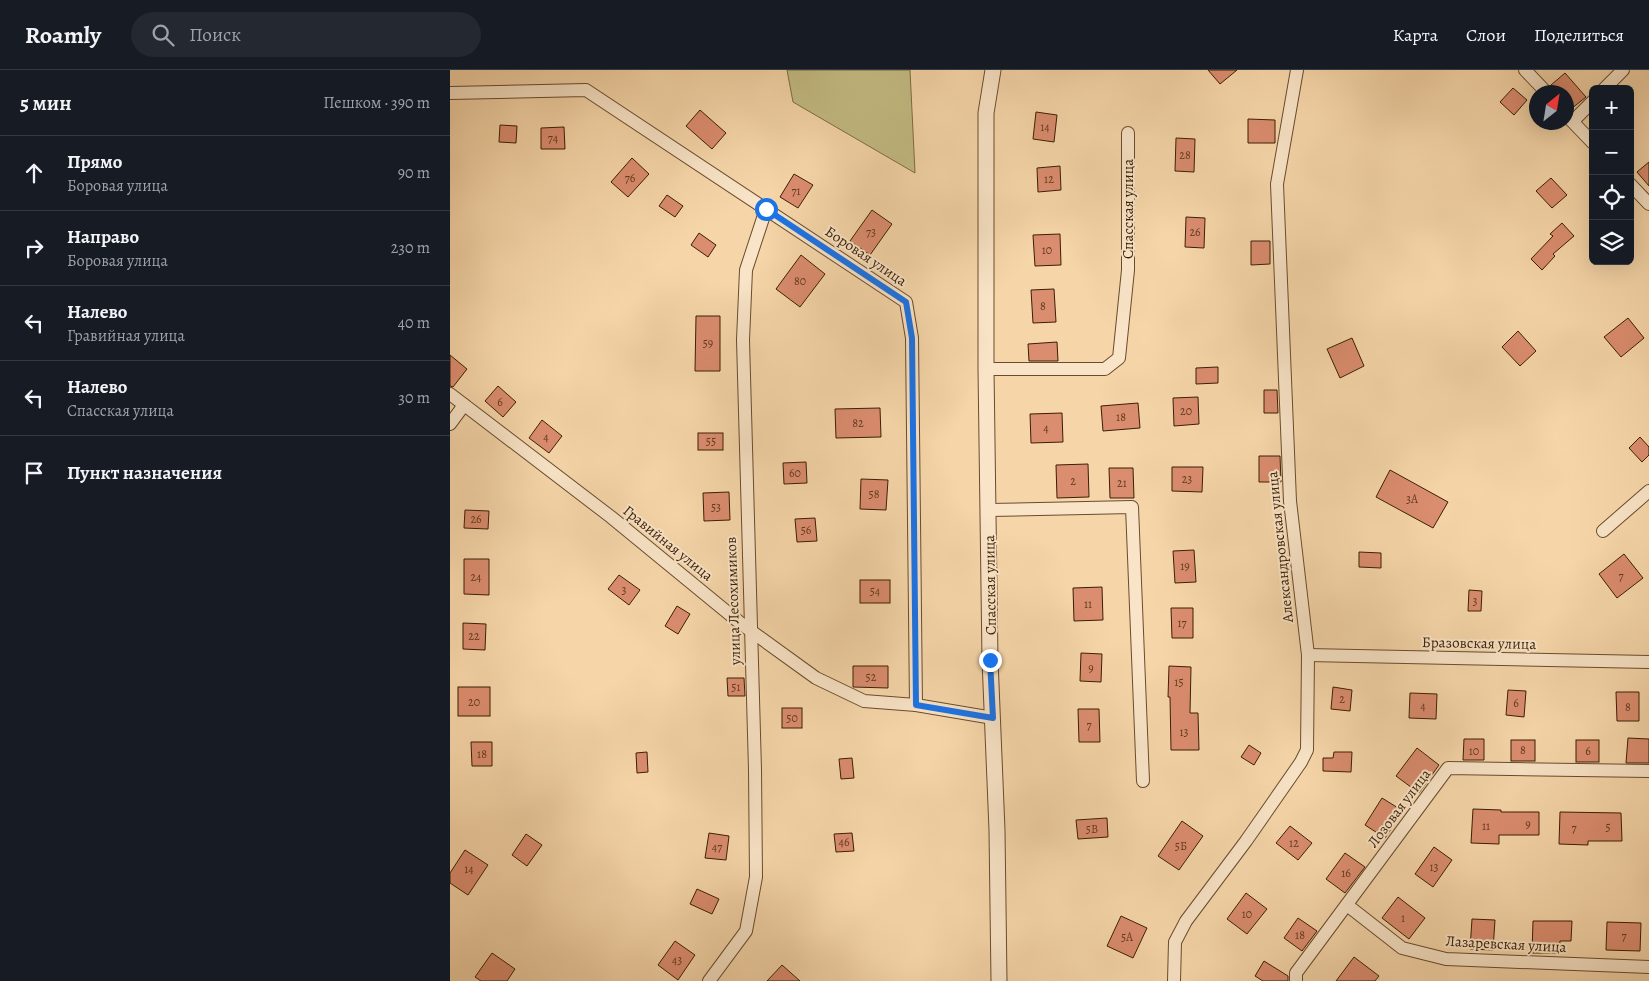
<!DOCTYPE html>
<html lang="ru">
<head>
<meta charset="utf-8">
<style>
	body { margin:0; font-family:Alegreya,serif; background:#242831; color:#f1f3f6 }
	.controls { position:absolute; right:15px; top:15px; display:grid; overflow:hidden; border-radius:8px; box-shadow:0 5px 20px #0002 }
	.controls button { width:45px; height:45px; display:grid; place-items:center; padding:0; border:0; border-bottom:1px solid #363941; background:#171b24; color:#f1f3f6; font:25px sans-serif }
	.compass { position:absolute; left:1079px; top:15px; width:45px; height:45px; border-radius:50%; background:#171b24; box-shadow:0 5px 20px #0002; rotate:30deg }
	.stop { position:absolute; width:15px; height:15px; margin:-11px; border:4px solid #1a73e8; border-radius:50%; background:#fff }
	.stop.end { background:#1a73e8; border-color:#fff; box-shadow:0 1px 5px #0008 }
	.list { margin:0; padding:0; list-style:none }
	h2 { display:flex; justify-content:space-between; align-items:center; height:65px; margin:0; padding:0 20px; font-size:21px }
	h2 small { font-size:16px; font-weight:400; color:#9ea1a6 }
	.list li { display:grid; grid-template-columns:32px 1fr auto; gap:15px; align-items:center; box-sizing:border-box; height:75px; padding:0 20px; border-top:1px solid #363941 }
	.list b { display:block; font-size:19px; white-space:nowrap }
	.list p { margin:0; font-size:16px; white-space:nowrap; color:#9ea1a6 }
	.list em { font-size:16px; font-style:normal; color:#9ea1a6 }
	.icon { flex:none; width:28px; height:28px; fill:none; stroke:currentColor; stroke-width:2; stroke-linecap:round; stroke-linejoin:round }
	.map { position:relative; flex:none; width:1199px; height:911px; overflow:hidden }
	header { display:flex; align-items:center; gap:30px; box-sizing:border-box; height:70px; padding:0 25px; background:#171b24; border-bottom:1px solid #363941 }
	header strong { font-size:24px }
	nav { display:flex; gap:28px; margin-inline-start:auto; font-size:18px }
	.search { width:350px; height:45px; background:#242831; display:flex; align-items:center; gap:12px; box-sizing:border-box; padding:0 18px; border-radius:28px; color:#9ea1a6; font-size:19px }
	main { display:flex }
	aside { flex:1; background:#171b24 }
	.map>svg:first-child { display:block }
	.green { fill:#c3bc83; stroke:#7e6d44 }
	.building { fill:#db8d6f; stroke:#3a1e05 }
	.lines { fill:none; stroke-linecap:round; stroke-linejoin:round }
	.minor-casing { stroke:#694c2e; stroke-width:14 }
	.tertiary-casing { stroke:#694c2e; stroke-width:17 }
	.minor { stroke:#f9e4c7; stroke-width:12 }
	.tertiary { stroke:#f9e4c7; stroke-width:15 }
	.route { stroke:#1a73e8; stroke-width:6 }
	.labels { text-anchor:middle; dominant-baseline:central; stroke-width:4; stroke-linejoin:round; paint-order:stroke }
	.number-label { font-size:12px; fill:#623a20 }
	.street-label { font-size:15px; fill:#3a1e05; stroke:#f9e4c7 }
</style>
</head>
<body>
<header>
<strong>Roamly</strong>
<div class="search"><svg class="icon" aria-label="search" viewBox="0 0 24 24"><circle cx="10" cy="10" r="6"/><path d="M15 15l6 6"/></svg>Поиск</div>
<nav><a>Карта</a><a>Слои</a><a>Поделиться</a></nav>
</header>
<main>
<aside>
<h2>5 мин<small>Пешком · 390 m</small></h2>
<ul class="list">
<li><svg class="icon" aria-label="ahead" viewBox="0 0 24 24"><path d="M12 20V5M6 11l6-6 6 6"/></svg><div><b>Прямо</b><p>Боровая улица</p></div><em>90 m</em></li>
<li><svg class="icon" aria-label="right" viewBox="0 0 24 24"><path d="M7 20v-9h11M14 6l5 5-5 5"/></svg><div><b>Направо</b><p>Боровая улица</p></div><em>230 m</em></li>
<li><svg class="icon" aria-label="left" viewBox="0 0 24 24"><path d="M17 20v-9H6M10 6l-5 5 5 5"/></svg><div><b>Налево</b><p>Гравийная улица</p></div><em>40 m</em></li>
<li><svg class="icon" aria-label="left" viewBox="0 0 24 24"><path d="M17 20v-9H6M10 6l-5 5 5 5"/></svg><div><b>Налево</b><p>Спасская улица</p></div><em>30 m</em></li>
<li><svg class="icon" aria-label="arrive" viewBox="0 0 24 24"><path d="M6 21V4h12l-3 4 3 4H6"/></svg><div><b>Пункт назначения</b></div></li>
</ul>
</aside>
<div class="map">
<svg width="1199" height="911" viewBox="0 0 1199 911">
	<rect width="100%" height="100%" fill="#f6d6a9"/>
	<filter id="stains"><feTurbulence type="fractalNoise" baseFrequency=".004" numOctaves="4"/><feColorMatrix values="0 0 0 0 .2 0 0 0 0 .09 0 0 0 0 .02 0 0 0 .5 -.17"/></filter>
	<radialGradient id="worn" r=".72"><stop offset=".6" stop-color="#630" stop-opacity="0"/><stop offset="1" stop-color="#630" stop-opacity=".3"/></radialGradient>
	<!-- green -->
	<path class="green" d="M337 0H460L465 103 343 32Z"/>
	<!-- building -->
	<g class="building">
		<path d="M758 0H787L770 14Z"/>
		<path d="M1115 3 1136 27 1121 39 1116 37V22H1105L1101 15Z"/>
		<path d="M1063 18 1077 30 1064 45 1050 32Z"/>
		<path d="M250 40 276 63 262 79 236 56Z"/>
		<path d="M586 42 607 45 604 72 583 69Z"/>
		<path d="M798 49 825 50V73H798Z"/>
		<path d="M50 55 67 56 66 73 49 72Z"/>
		<path d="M114 57 115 79H91V58Z"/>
		<path d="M726 68 745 69 744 102 725 101Z"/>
		<path d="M182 88 199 104 178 127 161 112Z"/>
		<path d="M1199 92V116L1187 102Z"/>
		<path d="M610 96 611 120 588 122 587 98Z"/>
		<path d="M344 104 363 115 348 138 330 127Z"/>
		<path d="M1101 108 1117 125 1102 138 1086 121Z"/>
		<path d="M217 125 233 136 225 147 209 136Z"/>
		<path d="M422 140 442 154 420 185 400 171Z"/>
		<path d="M736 147 755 148 754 178 735 177Z"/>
		<path d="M1112 153 1124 166 1103 184 1105 186 1092 200 1081 189 1103 166 1100 164Z"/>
		<path d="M249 163 266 175 258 187 241 175Z"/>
		<path d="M610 164 611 195 585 196 583 165Z"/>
		<path d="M801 171H820V194L801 195Z"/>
		<path d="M351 185 375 204 350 237 326 219Z"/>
		<path d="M604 219 606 252 583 253 581 220Z"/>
		<path d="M246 246H270V301H245Z"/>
		<path d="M1178 248 1194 268 1171 287 1154 267Z"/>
		<path d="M1068 261 1086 281 1070 296 1052 277Z"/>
		<path d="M902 268 914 296 890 308 877 279Z"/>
		<path d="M607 272 608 291H579L578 274Z"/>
		<path d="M0 285 17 299 3 317 0 316Z"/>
		<path d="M768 297V313L746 314V298Z"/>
		<path d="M48 316 66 332 53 347 35 331Z"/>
		<path d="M814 320H827L828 343H814Z"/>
		<path d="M748 327 749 354 724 356 723 328Z"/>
		<path d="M688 333 690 358 653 361 651 336Z"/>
		<path d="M430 338 431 367 386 368 385 339Z"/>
		<path d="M612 343 613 372 581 373 580 344Z"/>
		<path d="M92 350 112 366 99 383 79 368Z"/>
		<rect x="248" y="363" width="25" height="17"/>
		<path d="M1190 367 1199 377V385L1192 392 1179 378Z"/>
		<path d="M809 386H830L831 412H809Z"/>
		<path d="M356 392 357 413 334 414 333 393Z"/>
		<path d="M638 394 639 427 607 428 606 395Z"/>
		<path d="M722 397H753L752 422 722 421Z"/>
		<path d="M659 398H683L684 428H660Z"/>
		<path d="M940 400 998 432 983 458 926 427Z"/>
		<path d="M411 409 438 410 436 440 410 439Z"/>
		<path d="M279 422 280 450 254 451 253 423Z"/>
		<path d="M15 440 39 441 38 459 14 458Z"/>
		<path d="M365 448 367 471 347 472 345 449Z"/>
		<path d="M744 480 746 512 725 513 723 481Z"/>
		<path d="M909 482 931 483V498L909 497Z"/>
		<path d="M1174 484 1193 508 1167 528 1149 504Z"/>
		<path d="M14 489H39V525L14 524Z"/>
		<path d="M169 505 190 520 179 535 158 519Z"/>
		<rect x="410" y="510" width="30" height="23"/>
		<path d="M652 517 653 550 624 551 623 518Z"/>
		<path d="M1019 520 1032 521 1031 541H1018Z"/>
		<path d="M227 536 240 544 228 564 215 556Z"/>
		<path d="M721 538H743V568H722Z"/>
		<path d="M13 553 36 554 35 580 13 579Z"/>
		<path d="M631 583 652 584 651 612 630 611Z"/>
		<path d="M403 596H438V618L403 617Z"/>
		<path d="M719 596 741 597 740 643H748L749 680H721L720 627H718Z"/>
		<path d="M277 608H294L295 626H278Z"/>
		<rect x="8" y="617" width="32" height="29"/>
		<path d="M883 617 902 620 900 641 881 639Z"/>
		<path d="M1058 620 1076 621 1074 647 1056 645Z"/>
		<path d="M1166 622H1189V651H1167Z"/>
		<path d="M960 623 987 624 986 649 959 648Z"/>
		<rect x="332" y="638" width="20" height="20"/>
		<path d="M628 639H649L650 672H629Z"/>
		<path d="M1178 668 1199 669V693H1176Z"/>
		<path d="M1014 669H1034V690H1013Z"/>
		<rect x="1061" y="670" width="24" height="21"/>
		<rect x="1126" y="670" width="23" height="22"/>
		<path d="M21 672H42V696H22Z"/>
		<path d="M799 675 811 683 804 695 791 687Z"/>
		<path d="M967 678 989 695 969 723 946 706Z"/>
		<path d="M197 682 198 702 187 703 186 683Z"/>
		<path d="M884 682H902L901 702 873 701V688H883Z"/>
		<path d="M402 688 404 708 391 709 389 689Z"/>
		<path d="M932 728 953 741 935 768 915 755Z"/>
		<path d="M1023 739 1051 740V742H1089V765H1049V774L1021 773Z"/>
		<path d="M1110 742 1171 743 1172 771H1138V775L1109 774Z"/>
		<path d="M657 748 658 767 628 769 626 750Z"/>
		<path d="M732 751 753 766 729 800 708 786Z"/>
		<path d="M840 756 862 773 848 790 826 773Z"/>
		<path d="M259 763 279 766 276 790 255 788Z"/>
		<path d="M402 763 404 781 386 782 384 764Z"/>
		<path d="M76 764 92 775 77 796 62 785Z"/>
		<path d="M984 777 1002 790 983 817 965 804Z"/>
		<path d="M15 780 38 795 18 825 0 813V803Z"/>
		<path d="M895 783 915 797 895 823 876 809Z"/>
		<path d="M247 819 269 829 262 844 240 834Z"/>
		<path d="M796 823 817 839 797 864 777 849Z"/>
		<path d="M948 827 975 848 959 869 932 848Z"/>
		<path d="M671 846 697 858 683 888 657 876Z"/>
		<path d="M848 848 867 861 852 881 834 868Z"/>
		<path d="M1022 849 1045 850 1043 880 1020 879Z"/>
		<path d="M1083 851H1122L1121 871H1110L1109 883H1082Z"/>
		<path d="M1157 852 1191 853 1190 881 1156 880Z"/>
		<path d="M225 871 245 885 228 910 208 895Z"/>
		<path d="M42 883 65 899 57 911H31L25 907Z"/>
		<path d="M904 887 929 906 925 911H886Z"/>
		<path d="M814 891 838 906V911H813L805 906Z"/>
		<path d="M332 895 350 911H317Z"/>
	</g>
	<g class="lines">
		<defs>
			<g id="minor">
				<path d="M1075 0 1096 22"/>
				<path d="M1154 19 1173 0"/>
				<path d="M0 23 136 20 456 232 462 268 466 635"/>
				<path d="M1116 45 1143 73"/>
				<path d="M1123 51 1143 31"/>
				<path d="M1180 114 1199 134"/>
				<path d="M536 299H655L669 288 678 200V63"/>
				<path d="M0 324 161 447 294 556 366 608 414 631 466 635 543 648"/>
				<path d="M0 354 14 335"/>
				<path d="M539 440 682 437 693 711"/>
				<path d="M1153 461 1199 421"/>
				<path d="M858 585 1199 592"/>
				<path d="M897 835 952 878 996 889 1199 897"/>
				<path d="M259 911 296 861 306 807 305 700 293 270 296 200 316 139"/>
				<path d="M724 911 725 872 736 851 796 771 851 692 857 680 858 585 840 431 827 114 847 0"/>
				<path d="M846 911V903L998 698 1199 701"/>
			</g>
			<path id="tertiary" d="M543 0 536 43V299L540 590 547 760 549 911"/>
		</defs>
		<!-- minor casing -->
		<use href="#minor" class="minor-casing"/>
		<!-- tertiary casing -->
		<use href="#tertiary" class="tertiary-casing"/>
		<!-- minor -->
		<use href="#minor" class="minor"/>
		<!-- tertiary -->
		<use href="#tertiary" class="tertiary"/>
	</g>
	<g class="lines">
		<!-- route -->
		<path class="route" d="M316 139 456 232 462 268 466 635 543 648 540 590"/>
	</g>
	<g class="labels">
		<!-- number labels -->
		<g class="number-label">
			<text x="595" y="57">14</text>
			<text x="103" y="68">74</text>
			<text x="735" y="85">28</text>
			<text x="180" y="108">76</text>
			<text x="599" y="109">12</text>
			<text x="346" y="121">71</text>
			<text x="421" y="162">73</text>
			<text x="745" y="162">26</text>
			<text x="597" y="180">10</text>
			<text x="350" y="211">80</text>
			<text x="593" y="236">8</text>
			<text x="258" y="273">59</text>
			<text x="50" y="332">6</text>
			<text x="736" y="341">20</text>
			<text x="671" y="347">18</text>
			<text x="408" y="353">82</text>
			<text x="596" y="358">4</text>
			<text x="96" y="367">4</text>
			<text x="261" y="371">55</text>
			<text x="345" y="403">60</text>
			<text x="737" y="409">23</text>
			<text x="623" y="411">2</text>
			<text x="672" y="413">21</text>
			<text x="424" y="424">58</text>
			<text x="962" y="429">3А</text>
			<text x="266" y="437">53</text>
			<text x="26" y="449">26</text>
			<text x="356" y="460">56</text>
			<text x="735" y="496">19</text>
			<text x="1171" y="506">7</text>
			<text x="26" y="507">24</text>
			<text x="174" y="520">3</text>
			<text x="425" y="521">54</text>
			<text x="1025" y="531">3</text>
			<text x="638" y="534">11</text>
			<text x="732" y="553">17</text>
			<text x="24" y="566">22</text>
			<text x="641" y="598">9</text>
			<text x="421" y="607">52</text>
			<text x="729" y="612">15</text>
			<text x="286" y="617">51</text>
			<text x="892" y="629">2</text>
			<text x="24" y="632">20</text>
			<text x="1066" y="633">6</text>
			<text x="973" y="636">4</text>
			<text x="1178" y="637">8</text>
			<text x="342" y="648">50</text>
			<text x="639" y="655">7</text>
			<text x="734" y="662">13</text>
			<text x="1073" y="680">8</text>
			<text x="1024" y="681">10</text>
			<text x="1138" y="681">6</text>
			<text x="32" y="684">18</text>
			<text x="1078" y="754">9</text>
			<text x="1036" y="756">11</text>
			<text x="1158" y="757">5</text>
			<text x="1124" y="758">7</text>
			<text x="642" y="759">5В</text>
			<text x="394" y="772">46</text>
			<text x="844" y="773">12</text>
			<text x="731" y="776">5Б</text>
			<text x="267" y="777">47</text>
			<text x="984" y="797">13</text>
			<text x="19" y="799">14</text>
			<text x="896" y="803">16</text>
			<text x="797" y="844">10</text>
			<text x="953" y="848">1</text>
			<text x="850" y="865">18</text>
			<text x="1174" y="866">7</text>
			<text x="677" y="867">5А</text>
			<text x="227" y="890">43</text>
		</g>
		<!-- street labels -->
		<g class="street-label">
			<text transform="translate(678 139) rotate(-90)">Спасская улица</text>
			<text transform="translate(416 186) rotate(34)">Боровая улица</text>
			<text transform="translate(218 473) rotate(39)">Гравийная улица</text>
			<text transform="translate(830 477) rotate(-96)">Александровская улица</text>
			<text transform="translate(540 515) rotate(-91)">Спасская улица</text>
			<text transform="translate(283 531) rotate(-92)">улица Лесохимиков</text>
			<text transform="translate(1029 573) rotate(1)">Бразовская улица</text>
			<text transform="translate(949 738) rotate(-53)">Лозовая улица</text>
			<text transform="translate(1056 874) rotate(3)">Лазаревская улица</text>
		</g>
	</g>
	<rect width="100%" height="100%" filter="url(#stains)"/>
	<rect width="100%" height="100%" fill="url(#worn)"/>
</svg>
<div class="controls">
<button>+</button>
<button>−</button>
<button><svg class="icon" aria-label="locate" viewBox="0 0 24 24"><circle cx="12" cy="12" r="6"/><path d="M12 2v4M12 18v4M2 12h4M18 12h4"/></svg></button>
<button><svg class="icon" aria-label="layers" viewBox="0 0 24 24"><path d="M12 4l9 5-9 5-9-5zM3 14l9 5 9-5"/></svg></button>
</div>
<svg class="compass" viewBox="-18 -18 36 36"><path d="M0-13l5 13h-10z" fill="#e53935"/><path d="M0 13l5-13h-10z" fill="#9ea1a6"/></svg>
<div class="stop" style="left:316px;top:139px"></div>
<div class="stop end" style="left:540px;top:590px"></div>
</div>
</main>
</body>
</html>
